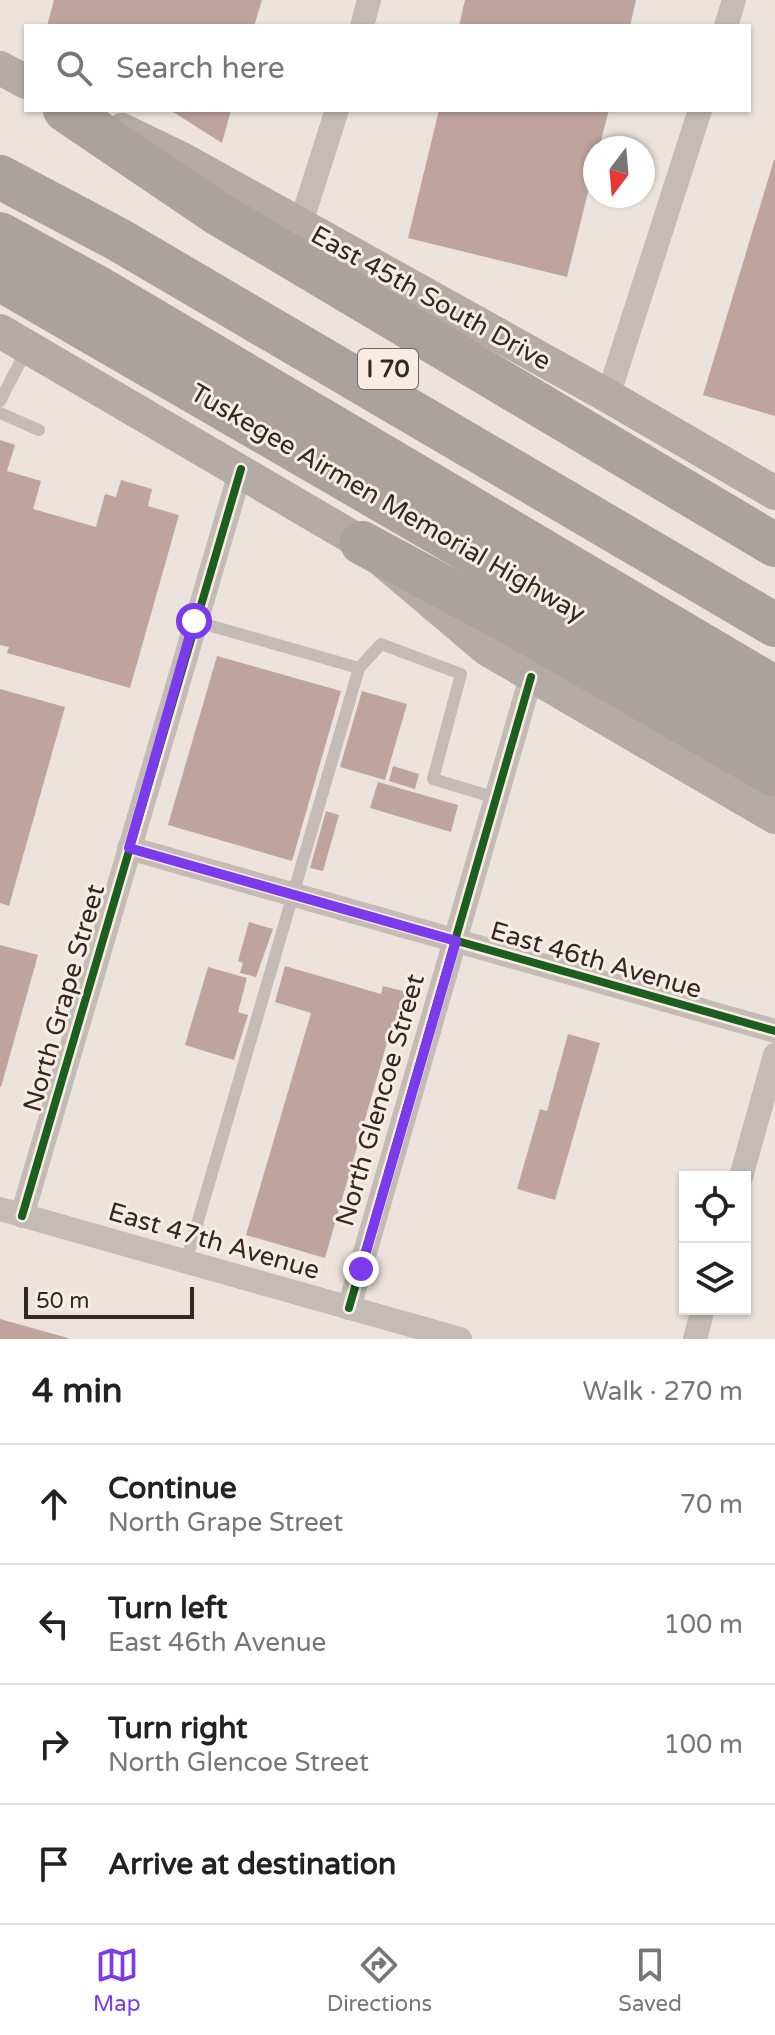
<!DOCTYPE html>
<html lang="en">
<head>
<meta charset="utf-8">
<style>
	body { margin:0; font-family:"Varela Round",sans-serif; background:#f6f6f6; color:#222 }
	.controls { position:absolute; right:24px; bottom:24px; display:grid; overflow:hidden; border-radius:0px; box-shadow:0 2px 6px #0004 }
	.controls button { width:72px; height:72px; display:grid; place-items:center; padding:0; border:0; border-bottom:2px solid #e0e0e0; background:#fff; color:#222; font:40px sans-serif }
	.compass { position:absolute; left:583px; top:136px; width:72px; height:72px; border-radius:50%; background:#fff; box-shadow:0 2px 6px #0004; rotate:196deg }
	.scale { position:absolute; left:24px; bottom:20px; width:170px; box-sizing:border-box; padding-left:8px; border:4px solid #342825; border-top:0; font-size:22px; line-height:28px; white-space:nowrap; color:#342825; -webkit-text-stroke:6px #f9ece3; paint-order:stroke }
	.stop { position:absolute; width:24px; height:24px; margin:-18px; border:6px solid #7c3aed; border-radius:50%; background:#fff }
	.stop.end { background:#7c3aed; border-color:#fff; box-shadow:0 2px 8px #0008 }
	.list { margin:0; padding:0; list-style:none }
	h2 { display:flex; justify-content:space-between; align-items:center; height:104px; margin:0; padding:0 32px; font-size:34px }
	h2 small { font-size:26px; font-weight:400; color:#767676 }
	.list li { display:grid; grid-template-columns:52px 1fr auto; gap:24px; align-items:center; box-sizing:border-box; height:120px; padding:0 32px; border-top:2px solid #e0e0e0 }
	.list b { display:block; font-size:30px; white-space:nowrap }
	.list p { margin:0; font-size:26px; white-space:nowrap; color:#767676 }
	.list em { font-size:26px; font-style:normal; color:#767676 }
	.icon { flex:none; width:44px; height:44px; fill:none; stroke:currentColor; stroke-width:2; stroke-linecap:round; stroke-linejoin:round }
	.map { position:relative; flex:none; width:775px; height:1339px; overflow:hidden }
	.search { position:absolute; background:#fff; box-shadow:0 2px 6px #0004; left:24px; right:24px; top:24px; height:88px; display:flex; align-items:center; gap:20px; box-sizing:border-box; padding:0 28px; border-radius:0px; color:#767676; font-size:30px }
	.sheet { height:584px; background:#fff }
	nav { display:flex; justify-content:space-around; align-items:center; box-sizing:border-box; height:112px; border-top:2px solid #e0e0e0; background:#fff; font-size:22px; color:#767676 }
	nav a { display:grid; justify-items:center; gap:4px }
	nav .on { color:#7c3aed }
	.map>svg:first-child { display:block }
	.building { fill:#bfa49d }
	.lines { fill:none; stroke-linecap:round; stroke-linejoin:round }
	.service { stroke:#c4bbb6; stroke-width:12 }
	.minor { stroke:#c4bbb6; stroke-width:24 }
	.secondary { stroke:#b4aba6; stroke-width:34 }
	.motorway { stroke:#aaa29d; stroke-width:44 }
	.cycleway-casing { stroke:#f9ece3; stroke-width:13 }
	.cycleway { stroke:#1b5e20; stroke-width:8 }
	.route { stroke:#7c3aed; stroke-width:10 }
	.labels { text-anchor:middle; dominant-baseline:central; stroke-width:6; stroke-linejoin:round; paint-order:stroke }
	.shield { fill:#f9ece3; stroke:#6f635e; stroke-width:2 }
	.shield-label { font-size:24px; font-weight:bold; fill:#342825 }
	.street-label { font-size:26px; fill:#342825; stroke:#f9ece3 }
</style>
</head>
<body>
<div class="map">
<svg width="775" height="1339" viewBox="0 0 775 1339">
	<rect width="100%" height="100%" fill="#ebe3dc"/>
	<!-- building -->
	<g class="building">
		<path d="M54 0H262L254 26H47Z"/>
		<path d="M465 0H636L630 26H459Z"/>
		<path d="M170 110H231L222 143Z"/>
		<path d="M439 110H609L599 148H595V164L567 277 408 238Z"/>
		<path d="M774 160H775V416L703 395Z"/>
		<path d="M0 440 15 445 7 471 41 481 33 509 96 527 105 494 116 497 121 480 152 489 148 506 179 515 130 688 7 653 9 647 0 645Z"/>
		<path d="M217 656 341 691 292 861 168 825Z"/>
		<path d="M0 689 65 707 9 906 0 903Z"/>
		<path d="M362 691 407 704 385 780 340 767Z"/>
		<path d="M393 766 419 774 415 789 389 781Z"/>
		<path d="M378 782 458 805 451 832 370 808Z"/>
		<path d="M326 811 339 815 323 871 310 868Z"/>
		<path d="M249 922 273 929 256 977 240 973 243 963 238 961Z"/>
		<path d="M0 945 38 955 1 1087 0 1086Z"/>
		<path d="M285 966 381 994 383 986 407 992 394 1037 389 1036 325 1258 246 1235 311 1013 275 1002Z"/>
		<path d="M208 967 247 978 238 1012 248 1015 234 1060 185 1045Z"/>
		<path d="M568 1034 600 1043 555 1200 517 1189 540 1109 547 1111Z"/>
		<path d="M0 1319 68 1338V1339H0Z"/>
	</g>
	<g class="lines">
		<!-- service -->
		<g class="service">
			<path d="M0 401 26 351"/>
			<path d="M0 413 39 430"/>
			<path d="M194 621 359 668 381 644 461 674 433 779 496 798"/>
			<path d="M186 1262 359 668"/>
		</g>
		<!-- minor -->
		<g class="minor">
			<path d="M362 26 369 0"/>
			<path d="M726 26 734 0"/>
			<path d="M300 226 337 110"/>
			<path d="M608 396 700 110"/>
			<path d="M129 848 775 1031"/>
			<path d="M741 1177 775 1055"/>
			<path d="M0 1209 460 1339"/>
			<path d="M22 1216 241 469"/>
			<path d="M349 1308 531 677"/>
			<path d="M695 1339 703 1309"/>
		</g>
		<!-- secondary -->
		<g class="secondary">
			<path d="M0 68 26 82"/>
			<path d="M122 130 182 159 608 396 775 493"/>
			<path d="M0 331 362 543 487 649 775 817"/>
		</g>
		<!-- motorway -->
		<g class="motorway">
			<path d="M65 110 217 213 775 545"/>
			<path d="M0 177 119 240 775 625"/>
			<path d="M0 234 95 286 775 688"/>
			<path d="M0 279 775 728"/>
			<path d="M362 543 520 628 775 775"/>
		</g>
		<defs>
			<g id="cycleway">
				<path d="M129 848 775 1031"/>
				<path d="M22 1216 241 469"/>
				<path d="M349 1308 531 677"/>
			</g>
		</defs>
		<!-- cycleway casing -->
		<use href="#cycleway" class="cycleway-casing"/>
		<!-- cycleway -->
		<use href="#cycleway" class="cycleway"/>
	</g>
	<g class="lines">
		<!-- route -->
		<path class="route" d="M194 621 129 848 456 941 361 1269"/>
	</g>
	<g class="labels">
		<!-- shield labels -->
		<rect class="shield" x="358" y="349" width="60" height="40" rx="6"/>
		<g class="shield-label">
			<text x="388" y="369">I 70</text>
		</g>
		<!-- street labels -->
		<g class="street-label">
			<text transform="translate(431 298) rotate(29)">East 45th South Drive</text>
			<text transform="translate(388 503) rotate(30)">Tuskegee Airmen Memorial Highway</text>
			<text transform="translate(596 960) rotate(16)">East 46th Avenue</text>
			<text transform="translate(64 998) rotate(-74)">North Grape Street</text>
			<text transform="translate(380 1100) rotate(-74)">North Glencoe Street</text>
			<text transform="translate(214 1241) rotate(16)">East 47th Avenue</text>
		</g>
	</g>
</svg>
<div class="controls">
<button><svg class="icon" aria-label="locate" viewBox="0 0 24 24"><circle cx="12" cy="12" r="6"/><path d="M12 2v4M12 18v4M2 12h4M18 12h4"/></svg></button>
<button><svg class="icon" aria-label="layers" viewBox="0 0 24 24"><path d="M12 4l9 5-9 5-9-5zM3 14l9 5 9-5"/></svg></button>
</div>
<svg class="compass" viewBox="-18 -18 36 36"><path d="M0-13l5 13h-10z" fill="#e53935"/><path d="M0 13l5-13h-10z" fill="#767676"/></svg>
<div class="scale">50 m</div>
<div class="stop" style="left:194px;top:621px"></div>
<div class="stop end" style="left:361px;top:1269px"></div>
<div class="search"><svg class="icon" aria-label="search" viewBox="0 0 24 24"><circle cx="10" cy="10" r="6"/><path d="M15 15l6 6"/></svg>Search here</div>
</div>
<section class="sheet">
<h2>4 min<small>Walk · 270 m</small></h2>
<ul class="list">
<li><svg class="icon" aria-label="ahead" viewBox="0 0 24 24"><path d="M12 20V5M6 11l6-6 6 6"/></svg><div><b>Continue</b><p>North Grape Street</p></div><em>70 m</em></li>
<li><svg class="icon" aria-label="left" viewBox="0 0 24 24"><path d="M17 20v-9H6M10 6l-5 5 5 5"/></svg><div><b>Turn left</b><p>East 46th Avenue</p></div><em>100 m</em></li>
<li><svg class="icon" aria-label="right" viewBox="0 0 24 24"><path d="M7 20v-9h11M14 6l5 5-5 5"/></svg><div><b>Turn right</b><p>North Glencoe Street</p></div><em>100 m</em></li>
<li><svg class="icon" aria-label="arrive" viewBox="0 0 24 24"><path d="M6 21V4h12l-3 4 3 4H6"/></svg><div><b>Arrive at destination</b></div></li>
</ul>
</section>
<nav>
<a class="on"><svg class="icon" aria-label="map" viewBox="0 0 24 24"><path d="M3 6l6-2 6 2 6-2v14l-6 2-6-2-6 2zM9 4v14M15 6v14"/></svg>Map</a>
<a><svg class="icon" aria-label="directions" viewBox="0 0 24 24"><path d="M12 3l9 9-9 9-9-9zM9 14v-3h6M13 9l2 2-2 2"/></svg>Directions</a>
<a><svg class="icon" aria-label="saved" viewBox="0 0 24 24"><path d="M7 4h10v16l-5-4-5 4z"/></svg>Saved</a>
</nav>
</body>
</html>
